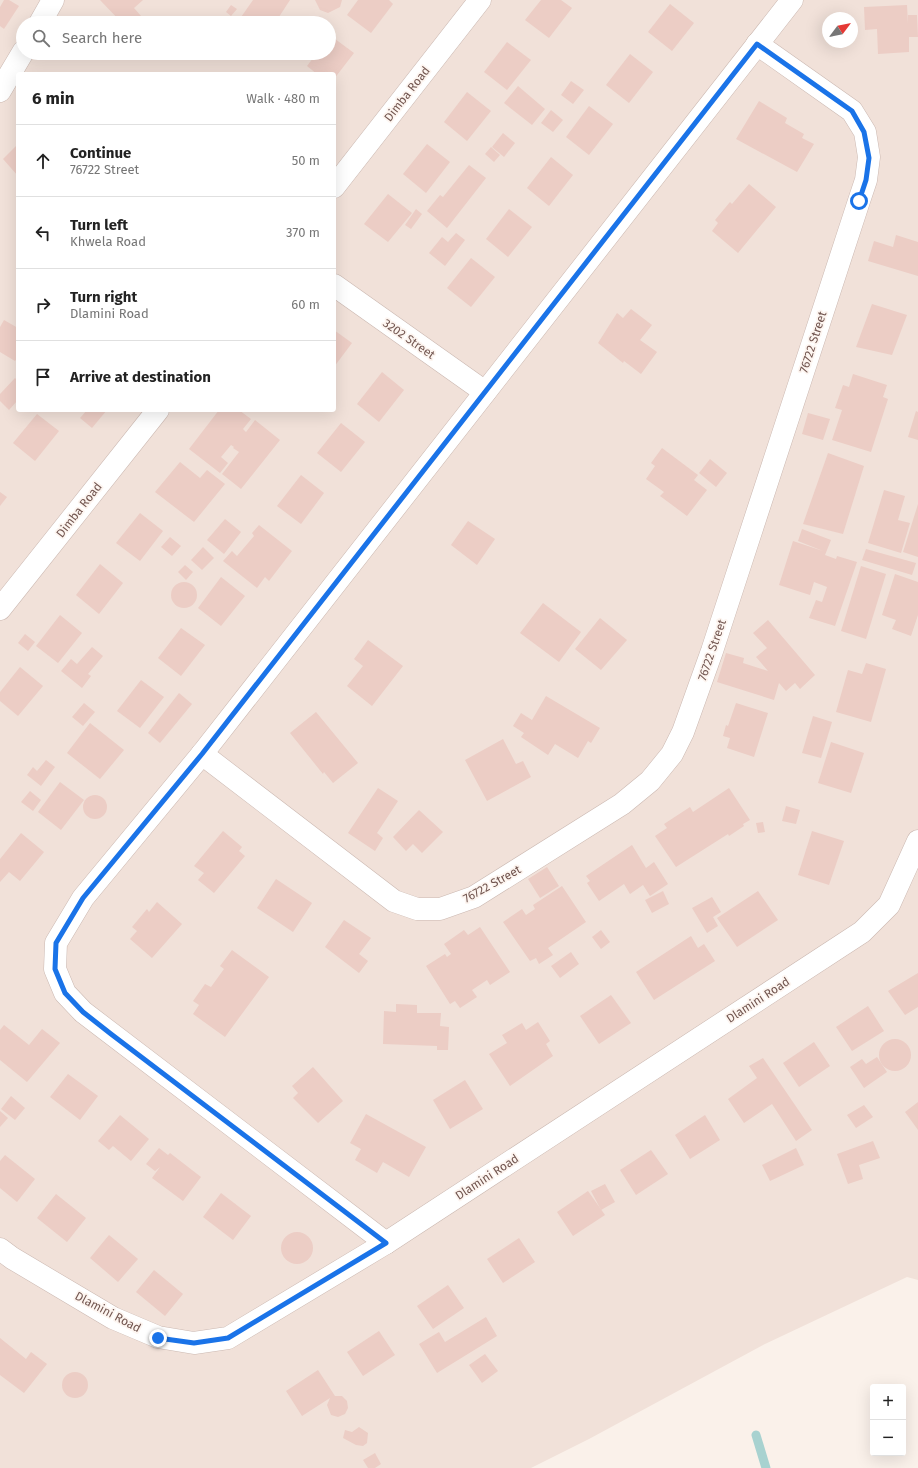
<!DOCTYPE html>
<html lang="en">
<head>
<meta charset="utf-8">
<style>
	body { margin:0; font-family:"Fira Sans",sans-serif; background:#f6f6f6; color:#222 }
	.controls { position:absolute; right:12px; bottom:12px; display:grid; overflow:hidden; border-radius:4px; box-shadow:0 4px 16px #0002 }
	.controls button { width:36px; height:36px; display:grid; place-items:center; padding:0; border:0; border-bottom:1px solid #e0e0e0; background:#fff; color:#222; font:20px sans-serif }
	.compass { position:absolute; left:822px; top:12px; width:36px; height:36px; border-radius:50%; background:#fff; box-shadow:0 4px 16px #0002; rotate:58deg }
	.stop { position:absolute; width:12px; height:12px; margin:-9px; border:3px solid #1a73e8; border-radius:50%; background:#fff }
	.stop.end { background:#1a73e8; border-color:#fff; box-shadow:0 1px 4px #0008 }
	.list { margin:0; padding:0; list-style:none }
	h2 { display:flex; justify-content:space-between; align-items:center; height:52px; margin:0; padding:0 16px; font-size:17px }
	h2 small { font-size:13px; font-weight:400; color:#767676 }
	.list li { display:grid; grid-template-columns:26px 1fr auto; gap:12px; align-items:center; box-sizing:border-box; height:72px; padding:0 16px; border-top:1px solid #e0e0e0 }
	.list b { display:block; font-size:15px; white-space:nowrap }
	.list p { margin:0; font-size:13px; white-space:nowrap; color:#767676 }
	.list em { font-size:13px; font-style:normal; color:#767676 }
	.icon { flex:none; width:22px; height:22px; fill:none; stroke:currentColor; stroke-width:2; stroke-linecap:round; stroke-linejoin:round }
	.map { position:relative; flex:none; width:918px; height:1468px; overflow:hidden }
	.search { position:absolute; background:#fff; box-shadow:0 4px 16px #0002; left:16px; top:16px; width:320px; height:44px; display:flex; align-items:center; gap:10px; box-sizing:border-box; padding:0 14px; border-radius:22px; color:#767676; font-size:15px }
	.panel { position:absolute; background:#fff; box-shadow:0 4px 16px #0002; left:16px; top:72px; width:320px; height:340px; border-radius:4px }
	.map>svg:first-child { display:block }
	.residential { fill:#f1e1d9; fill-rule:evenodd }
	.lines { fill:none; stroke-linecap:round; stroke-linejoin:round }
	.stream { stroke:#a8d2d0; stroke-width:9 }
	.building { fill:#eccdc5 }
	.minor-casing { stroke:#cbb8b1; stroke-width:23 }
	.minor { stroke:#fff; stroke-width:22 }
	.route { stroke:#1a73e8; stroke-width:5 }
	.labels { text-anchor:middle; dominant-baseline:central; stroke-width:3.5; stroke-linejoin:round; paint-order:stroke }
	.street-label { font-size:12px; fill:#725650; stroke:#fdf5f0 }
</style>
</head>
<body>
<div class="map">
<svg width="918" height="1468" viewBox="0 0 918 1468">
	<rect width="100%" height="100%" fill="#faf1ea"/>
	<!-- residential -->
	<path class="residential" d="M0 0H918V1280L907 1277 765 1344 589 1439 531 1468H0ZM828 18H852V42H828ZM23 23H329V53H23ZM18 74H334V410H18Z"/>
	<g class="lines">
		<!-- stream -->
		<path class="stream" d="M756 1435 766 1468"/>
	</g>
	<!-- building -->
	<g class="building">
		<path d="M4 0H9L19 6 4 29 0 26V7Z"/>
		<path d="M100 0H143L134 8 141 16 133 23H122Z"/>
		<path d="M253 0H290L275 23H243L239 20Z"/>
		<path d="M315 0H342L340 7 328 13 320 10Z"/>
		<path d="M358 0H389L393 4 371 33 347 15Z"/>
		<path d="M541 0H561L572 8 549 38 525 20Z"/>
		<path d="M670 4 694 23 672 51 648 32Z"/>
		<path d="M231 5 237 9 231 16 226 12Z"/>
		<path d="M907 5 908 24V15H917L918 37H909V52L878 54 877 29 865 30 864 7Z"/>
		<path d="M331 36 354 53 334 79V74H317L307 66 317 53H329V38Z"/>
		<path d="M507 42 531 60 507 90 484 72Z"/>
		<path d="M630 54 653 72 629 103 606 85Z"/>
		<path d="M571 81 584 90 573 104 561 95Z"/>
		<path d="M518 86 545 109 532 125 504 103Z"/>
		<path d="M467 92 491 111 467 141 444 122Z"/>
		<path d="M759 101 787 118 785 123 804 134 802 138 814 144 797 172 736 139Z"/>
		<path d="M589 106 613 124 589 155 566 137Z"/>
		<path d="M551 110 563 120 553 132 541 123Z"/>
		<path d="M503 133 515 143 504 157 492 147Z"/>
		<path d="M427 144 450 162 426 193 403 174Z"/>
		<path d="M16 146 18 148V176L3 159Z"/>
		<path d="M491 147 500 155 494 162 485 154Z"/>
		<path d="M551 157 573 175 549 206 527 188Z"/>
		<path d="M469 165 486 178 447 228 427 211 440 195 443 197Z"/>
		<path d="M749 184 776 207 738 253 712 231 718 223 715 220 730 202 732 204Z"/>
		<path d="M388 194 412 213 388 242 364 224Z"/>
		<path d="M416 209 422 214 411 229 405 225Z"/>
		<path d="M509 209 532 227 508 257 486 239Z"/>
		<path d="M456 233 465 240 445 266 429 253 442 237 448 242Z"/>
		<path d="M896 235 918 242V276L868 261 874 241 893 247Z"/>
		<path d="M471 258 495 277 471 307 447 288Z"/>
		<path d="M872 304 907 315 892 355 856 347Z"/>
		<path d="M631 309 652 325 640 340 657 352 641 374 624 361 623 363 598 343 617 313 623 318Z"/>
		<path d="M4 320 18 328V357L15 361 0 352V327Z"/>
		<path d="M334 330 352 343 334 367Z"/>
		<path d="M382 372 404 390 379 422 357 404Z"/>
		<path d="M853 374 887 385 883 397 888 399 871 452 832 440 842 410 835 408 843 385 849 387Z"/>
		<path d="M15 378 18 381V400L9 410 0 401V394Z"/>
		<path d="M87 410H107L92 428 80 418Z"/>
		<path d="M219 410H239L251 419 243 429 246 432 255 420 280 440 241 489 222 474 239 452 233 448 234 447 231 445 221 457 228 463 220 473 189 449Z"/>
		<path d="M916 411 918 412V440L908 437Z"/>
		<path d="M808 413 830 419 823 440 802 434Z"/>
		<path d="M37 414 59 431 35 461 13 443Z"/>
		<path d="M341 423 365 442 341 472 317 453Z"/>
		<path d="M662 448 698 475 694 480 707 490 687 516 660 496 664 492 646 479 655 466 651 463Z"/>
		<path d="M828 453 864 466 843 534 803 524Z"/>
		<path d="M710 459 727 473 716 487 699 473Z"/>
		<path d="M180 462 200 478 207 470 225 484 194 522 155 492Z"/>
		<path d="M301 475 324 493 301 524 277 506Z"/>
		<path d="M884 490 905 496 898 520 910 523 901 553 868 543Z"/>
		<path d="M0 492 7 497 0 506Z"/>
		<path d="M918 504V557L903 552Z"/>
		<path d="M140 513 163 531 140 561 116 543Z"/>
		<path d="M225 519 241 532 224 554 207 540Z"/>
		<path d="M468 521 495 539 477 565 451 545Z"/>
		<path d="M259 525 292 551 269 581 265 577 257 588 223 561 232 551 237 556 254 536 252 533Z"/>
		<path d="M802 529 831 540 825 555 836 559 837 556 857 562 835 626 809 618 816 600 822 602 827 587 814 582 810 595 779 585 793 541 823 551 798 541Z"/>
		<path d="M170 537 181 546 172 556 161 547Z"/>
		<path d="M203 547 214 558 202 570 191 560Z"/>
		<path d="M866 549 916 563 912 575 862 560Z"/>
		<path d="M100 564 123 583 99 614 76 595Z"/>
		<path d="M185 565 193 572 186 580 178 572Z"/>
		<path d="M861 566 886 574 866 639 841 631Z"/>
		<path d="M895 574 918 582V615L911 636 892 629 896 620 882 615Z"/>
		<path d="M221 577 245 596 221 626 198 608Z"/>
		<circle cx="184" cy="595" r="13"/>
		<path d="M543 603 581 632 559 662 520 633Z"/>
		<path d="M60 615 82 633 58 663 36 646Z"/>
		<path d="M600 618 627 640 601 670 575 649Z"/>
		<path d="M768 620 815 675 800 689 795 683 786 691 779 683 774 700 717 682 726 653 744 658 743 663 768 671 756 657 767 648 753 633Z"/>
		<path d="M181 628 205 645 181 676 158 658Z"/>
		<path d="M25 634 35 642 28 651 18 643Z"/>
		<path d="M368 640 403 666 372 706 347 686 363 666 354 659Z"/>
		<path d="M92 647 103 656 88 674 91 676 82 688 61 671 71 659 77 664Z"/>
		<path d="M866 663 886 669 871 722 836 712 848 670 862 674Z"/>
		<path d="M20 667 43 686 18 716 0 701V692Z"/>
		<path d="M141 680 164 697 140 728 117 711Z"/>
		<path d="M179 693 192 704 160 743 148 733Z"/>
		<path d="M546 696 600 728 591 743 588 741 578 758 555 744 548 755 521 737 524 733 513 726 521 713 532 720Z"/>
		<path d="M84 703 95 712 83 726 72 717Z"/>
		<path d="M736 703 768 713 754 757 727 748 730 738 723 736 726 725 728 726Z"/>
		<path d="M316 712 358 763 333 783 324 772 323 774 290 733Z"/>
		<path d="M813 716 832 722 821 758 802 753Z"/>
		<path d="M90 723 124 750 100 779 67 753Z"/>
		<path d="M503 739 516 764 523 761 531 777 487 801 465 760Z"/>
		<path d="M831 742 864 753 851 793 818 783Z"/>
		<path d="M46 760 55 767 41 786 27 775 33 767 37 771Z"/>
		<path d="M60 782 84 800 61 830 38 812Z"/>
		<path d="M378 788 398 801 377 833 383 838 375 851 348 833Z"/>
		<path d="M729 788 750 820 743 824 744 826 729 836 728 834 676 867 655 836 667 828 664 824 690 807 693 812Z"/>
		<path d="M30 791 41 800 33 811 21 802Z"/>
		<circle cx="95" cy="807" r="12"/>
		<path d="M786 806 800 810 796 824 782 821Z"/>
		<path d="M419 810 443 832 422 853 413 844 406 851 393 837Z"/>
		<path d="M763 822 765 832 758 833 756 823Z"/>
		<path d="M223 831 242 847 239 851 245 856 214 893 198 880 204 873 194 866Z"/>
		<path d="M812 831 844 841 829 885 798 875Z"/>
		<path d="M21 833 44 852 20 881 9 872 0 882V859Z"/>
		<path d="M632 845 646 868 654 862 668 884 650 896 643 885 630 894 624 884 599 901 587 883 590 881 586 876Z"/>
		<path d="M547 867 559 886 540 898 528 879Z"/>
		<path d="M276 879 312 903 293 932 257 908Z"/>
		<path d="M562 886 586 922 548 948 553 955 539 964 536 958 530 961 503 922 522 909 526 915 535 909 533 905Z"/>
		<path d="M663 891 669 904 652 913 645 900Z"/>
		<path d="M758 891 778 920 737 947 717 918Z"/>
		<path d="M712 897 721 912 713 917 718 926 707 933 692 908Z"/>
		<path d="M157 902 182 924 152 958 130 939 137 931 132 927 147 909 149 912Z"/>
		<path d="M344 920 371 938 359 954 368 961 359 973 325 947Z"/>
		<path d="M480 927 510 972 490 985 487 980 472 990 477 997 460 1008 455 1001 450 1004 426 966 445 954 447 957 451 954 444 944 464 930 468 935Z"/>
		<path d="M601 930 610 942 601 949 592 937Z"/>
		<path d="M691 936 698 948 704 944 715 961 654 1000 636 972Z"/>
		<path d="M232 950 269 977 225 1037 193 1014 199 1005 193 1001 205 984 211 987 224 969 220 966Z"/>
		<path d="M571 952 579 964 560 978 551 966Z"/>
		<path d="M918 973V1007L905 1015 888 991Z"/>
		<path d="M611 995 631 1023 599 1044 580 1016Z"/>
		<path d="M396 1004 417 1005V1013H441L440 1026 449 1027 448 1050H437V1046L383 1044 384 1011 396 1012Z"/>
		<path d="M868 1006 884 1031 852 1051 836 1027Z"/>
		<path d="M538 1022 550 1041 546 1044 553 1056 510 1086 489 1054 507 1043 502 1035 522 1023 526 1030Z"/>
		<path d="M4 1025 29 1045 42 1029 60 1043 27 1082 0 1060V1030Z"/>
		<circle cx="895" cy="1055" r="16"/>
		<path d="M814 1042 830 1066 799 1087 783 1063Z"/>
		<path d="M877 1057 887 1072 864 1088 850 1067 862 1059 866 1064Z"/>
		<path d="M763 1058 812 1130 796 1141 772 1104 744 1123 728 1099 757 1078 749 1066Z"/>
		<path d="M313 1067 343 1101 318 1123 293 1098 298 1093 292 1086Z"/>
		<path d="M68 1074 98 1096 80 1120 50 1097Z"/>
		<path d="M465 1080 483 1109 450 1129 433 1100Z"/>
		<path d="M11 1096 25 1108 15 1120 1 1109Z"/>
		<path d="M918 1102V1130L905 1112Z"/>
		<path d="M864 1105 873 1117 856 1128 847 1115Z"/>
		<path d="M0 1111 8 1118 0 1127Z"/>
		<path d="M366 1114 426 1147 409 1177 383 1162 377 1173 355 1160 361 1149 350 1143Z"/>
		<path d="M120 1115 149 1139 131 1161 113 1146 109 1150 98 1141Z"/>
		<path d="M705 1115 720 1140 690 1159 675 1135Z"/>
		<path d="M873 1141 880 1158 859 1165 863 1179 848 1184 837 1154Z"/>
		<path d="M159 1148 168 1155 170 1153 201 1177 183 1201 152 1178 160 1167 155 1171 146 1164Z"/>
		<path d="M796 1148 804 1165 770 1181 762 1165Z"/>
		<path d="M651 1150 668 1174 636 1195 620 1170Z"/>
		<path d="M5 1155 35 1179 17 1202 0 1188V1161Z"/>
		<path d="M605 1184 615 1202 601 1210 591 1191Z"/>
		<path d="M588 1191 605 1215 573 1236 557 1212Z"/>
		<path d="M221 1193 251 1216 233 1240 203 1217Z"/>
		<path d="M56 1194 86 1218 67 1242 37 1218Z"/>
		<circle cx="297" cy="1248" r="16"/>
		<path d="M109 1235 138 1259 118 1282 90 1258Z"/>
		<path d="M519 1238 535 1262 503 1283 487 1259Z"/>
		<path d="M154 1270 183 1294 165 1316 136 1292Z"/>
		<path d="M448 1285 464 1308 433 1329 417 1306Z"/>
		<path d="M486 1317 497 1336 437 1373 419 1344 439 1332 445 1342Z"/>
		<path d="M379 1331 395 1355 363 1376 347 1352Z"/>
		<path d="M0 1338 26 1359 31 1352 47 1364 24 1393 0 1375Z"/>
		<path d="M485 1354 498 1371 482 1383 469 1365Z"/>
		<path d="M318 1370 335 1396H342L347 1401 348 1408 345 1414 338 1417 331 1415 327 1405 330 1398 302 1416 286 1391Z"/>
		<circle cx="75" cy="1385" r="13"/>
		<path d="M359 1427 368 1433 367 1443 363 1446 356 1445 343 1438 345 1430 352 1432Z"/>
		<path d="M375 1453 381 1464 375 1468H368L363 1460Z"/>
	</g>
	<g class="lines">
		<defs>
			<g id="minor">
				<path d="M40 23 53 0"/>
				<path d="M0 91 23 52"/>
				<path d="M334 187 480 0"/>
				<path d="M334 285 485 392"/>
				<path d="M0 609 158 410"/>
				<path d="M202 754 394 901 417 909H440L474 897 622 804 650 781 672 754 683 732 712 651 859 201 866 180 869 157 865 132 852 111 757 44"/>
				<path d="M386 1243 83 1012 65 993 55 969 56 943 83 898 202 754 792 0"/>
				<path d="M0 1249 12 1258 113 1318 158 1337 194 1343 228 1338 386 1243 862 932 889 905 918 841"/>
			</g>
		</defs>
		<!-- minor casing -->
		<use href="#minor" class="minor-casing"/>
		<!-- minor -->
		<use href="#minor" class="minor"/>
	</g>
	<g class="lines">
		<!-- route -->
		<path class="route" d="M158 1338 194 1343 228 1338 386 1243 111 1034 83 1012 65 993 55 969 56 943 83 898 202 754 757 44 852 111 864 132 869 158 866 180 859 201"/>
	</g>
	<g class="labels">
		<!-- street labels -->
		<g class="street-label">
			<text transform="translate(407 94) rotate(-52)">Dimba Road</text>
			<text transform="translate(409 339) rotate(35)">3202 Street</text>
			<text transform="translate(813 342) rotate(-72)">76722 Street</text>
			<text transform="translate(79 510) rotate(-52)">Dimba Road</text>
			<text transform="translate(712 650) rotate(-71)">76722 Street</text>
			<text transform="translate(492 884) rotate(-29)">76722 Street</text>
			<text transform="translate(758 1000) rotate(-33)">Dlamini Road</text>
			<text transform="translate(487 1177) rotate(-33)">Dlamini Road</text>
			<text transform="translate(108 1312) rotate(28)">Dlamini Road</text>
		</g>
	</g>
</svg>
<div class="controls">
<button>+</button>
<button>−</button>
</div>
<svg class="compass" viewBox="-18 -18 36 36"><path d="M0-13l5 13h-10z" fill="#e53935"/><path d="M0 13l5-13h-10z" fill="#767676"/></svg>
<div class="stop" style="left:859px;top:201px"></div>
<div class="stop end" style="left:158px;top:1338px"></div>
<div class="search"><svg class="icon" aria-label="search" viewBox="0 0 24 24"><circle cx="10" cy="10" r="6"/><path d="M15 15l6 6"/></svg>Search here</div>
<section class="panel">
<h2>6 min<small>Walk · 480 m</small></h2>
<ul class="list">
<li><svg class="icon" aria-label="ahead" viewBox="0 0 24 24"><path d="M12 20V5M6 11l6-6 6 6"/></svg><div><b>Continue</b><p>76722 Street</p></div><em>50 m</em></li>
<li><svg class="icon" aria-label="left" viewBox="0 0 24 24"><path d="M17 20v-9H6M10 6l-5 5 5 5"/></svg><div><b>Turn left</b><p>Khwela Road</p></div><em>370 m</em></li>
<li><svg class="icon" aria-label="right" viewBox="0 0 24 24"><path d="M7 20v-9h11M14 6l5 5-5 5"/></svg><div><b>Turn right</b><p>Dlamini Road</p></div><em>60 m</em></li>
<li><svg class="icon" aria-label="arrive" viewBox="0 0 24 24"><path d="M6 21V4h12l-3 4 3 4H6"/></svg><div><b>Arrive at destination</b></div></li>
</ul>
</section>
</div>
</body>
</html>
